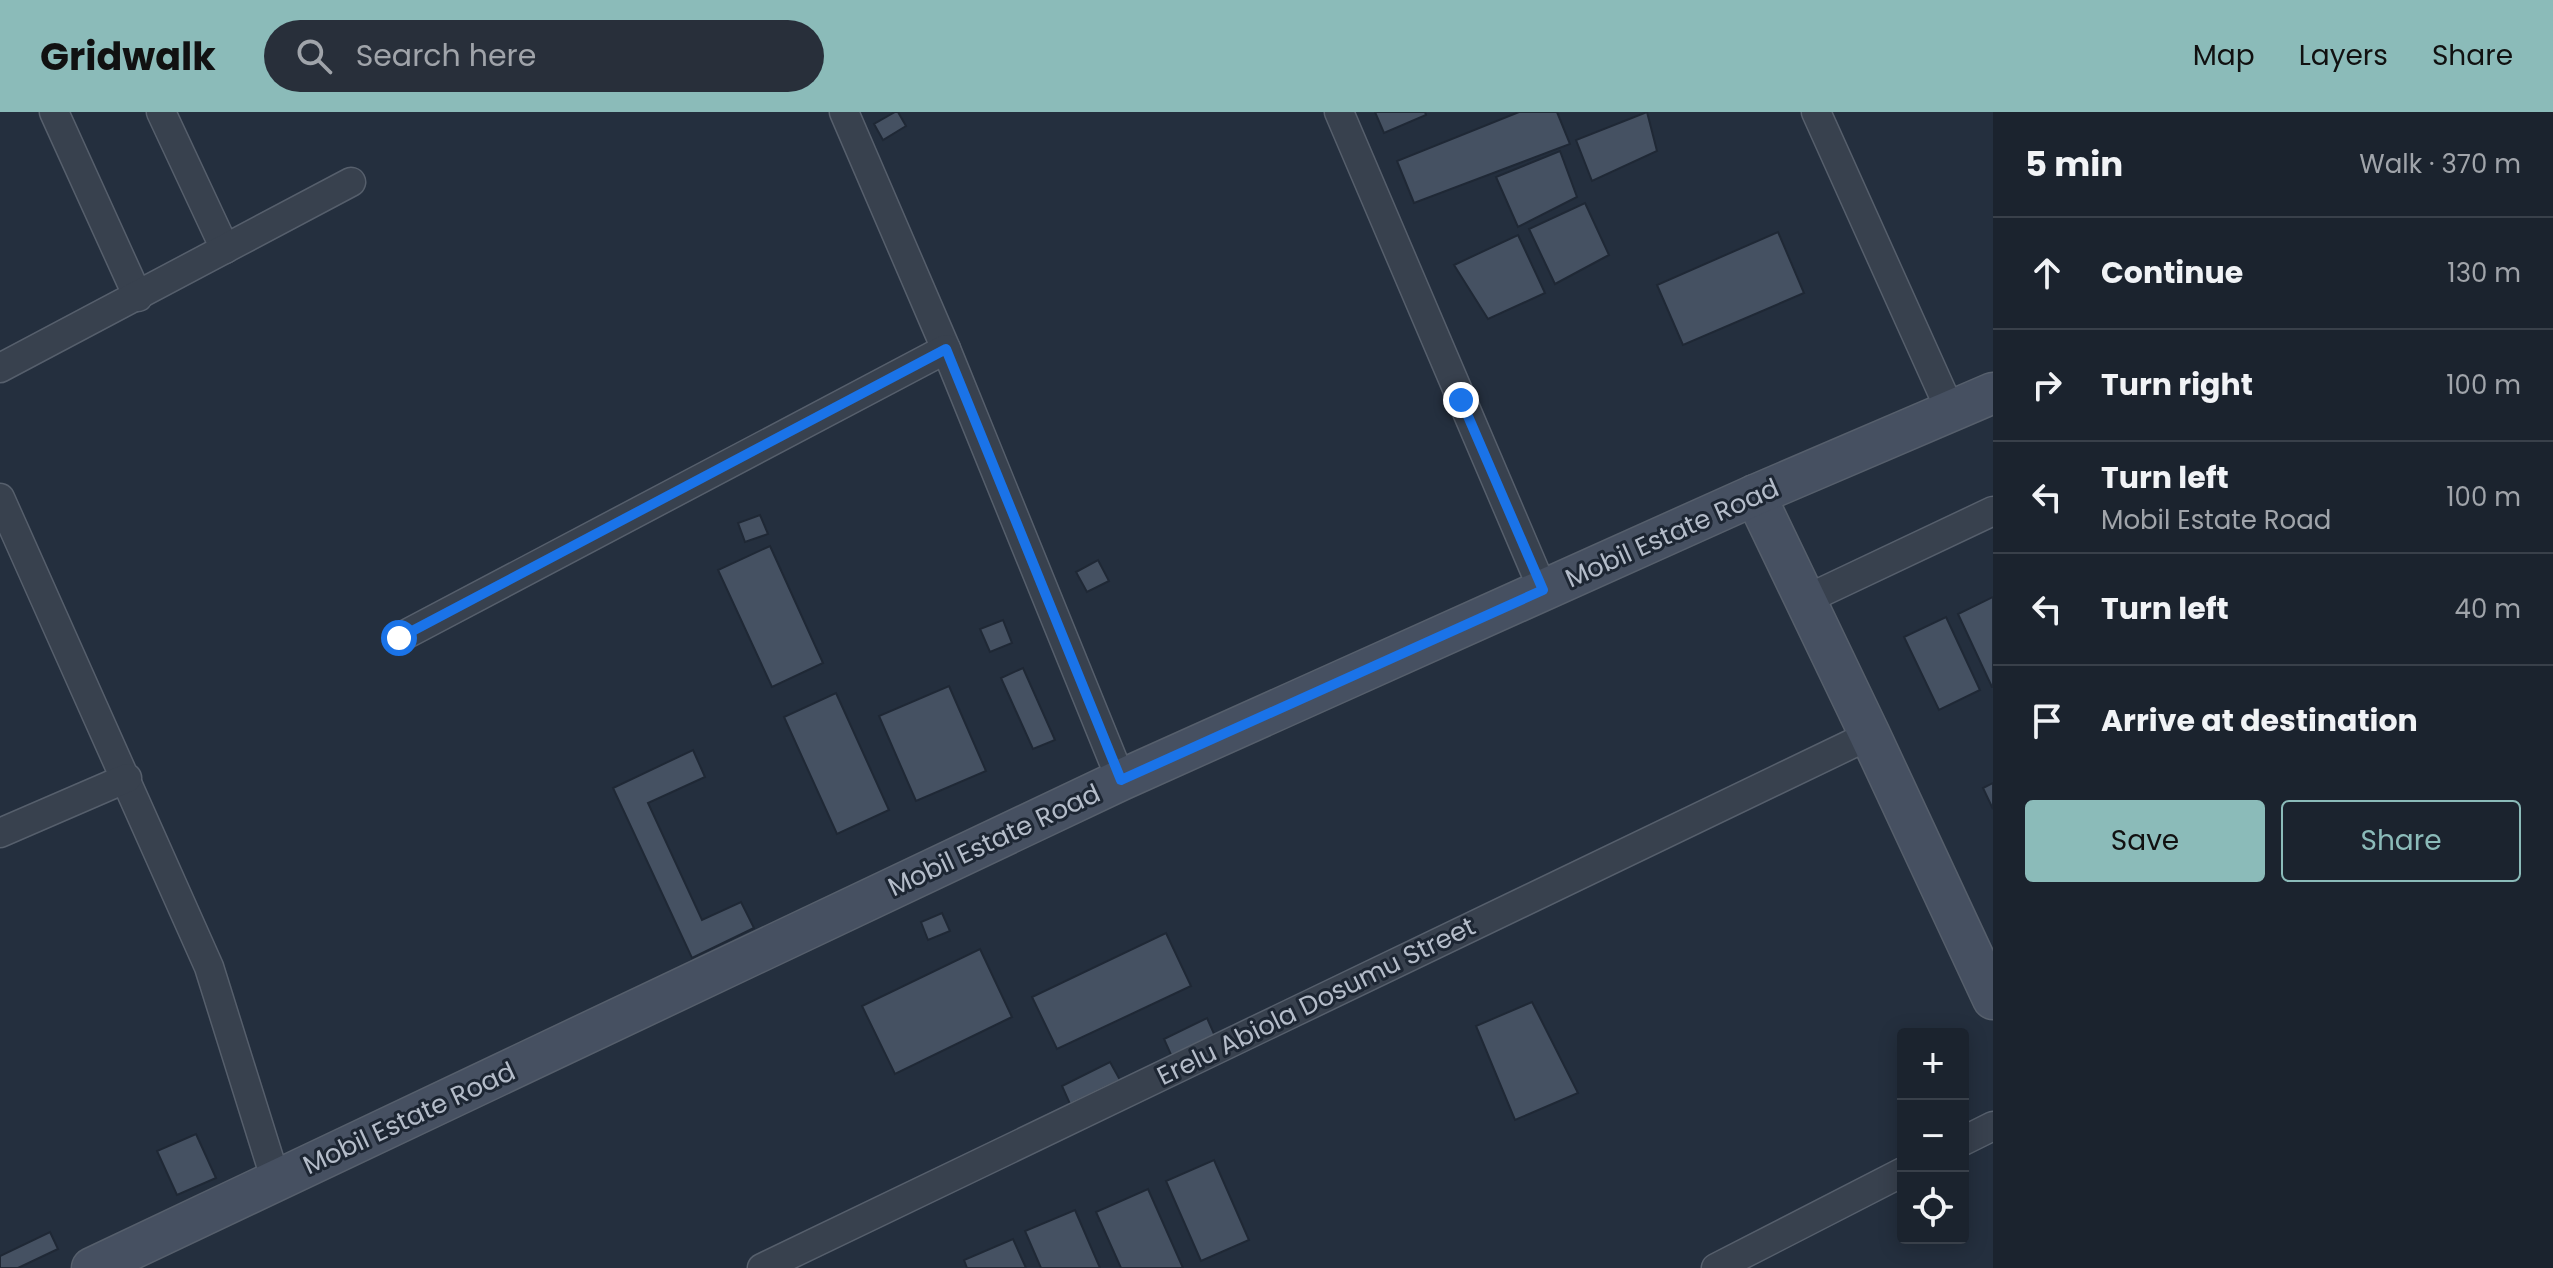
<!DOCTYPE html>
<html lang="en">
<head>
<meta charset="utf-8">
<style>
	body { margin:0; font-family:Poppins,sans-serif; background:#282f3a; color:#f1f3f6 }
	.controls { position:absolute; right:24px; bottom:24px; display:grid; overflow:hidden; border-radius:8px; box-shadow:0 4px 20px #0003 }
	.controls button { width:72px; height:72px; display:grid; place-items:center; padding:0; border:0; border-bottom:2px solid #39404a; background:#1b232e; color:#f1f3f6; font:40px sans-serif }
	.stop { position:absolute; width:24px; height:24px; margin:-18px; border:6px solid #1a73e8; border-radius:50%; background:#fff }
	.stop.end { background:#1a73e8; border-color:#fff; box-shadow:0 2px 8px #0008 }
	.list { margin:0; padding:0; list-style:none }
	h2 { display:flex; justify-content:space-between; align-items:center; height:104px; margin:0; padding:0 32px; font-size:34px }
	h2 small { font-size:26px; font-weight:400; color:#a0a4aa }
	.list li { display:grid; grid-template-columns:52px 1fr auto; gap:24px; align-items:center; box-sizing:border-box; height:112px; padding:0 32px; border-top:2px solid #39404a }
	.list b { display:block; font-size:30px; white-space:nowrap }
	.list p { margin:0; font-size:26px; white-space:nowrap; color:#a0a4aa }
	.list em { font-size:26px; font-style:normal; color:#a0a4aa }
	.actions { display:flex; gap:16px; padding:24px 32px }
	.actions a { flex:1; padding:18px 0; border:2px solid #8bbbb9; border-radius:8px; text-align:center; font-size:28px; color:#8bbbb9 }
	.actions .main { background:#8bbbb9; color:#111 }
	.icon { flex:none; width:44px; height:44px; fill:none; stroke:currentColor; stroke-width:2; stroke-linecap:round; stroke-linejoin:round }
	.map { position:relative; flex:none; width:1993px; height:1156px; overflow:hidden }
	header { display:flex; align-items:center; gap:48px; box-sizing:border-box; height:112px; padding:0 40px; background:#8bbbb9; color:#111 }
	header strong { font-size:38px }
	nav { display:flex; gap:44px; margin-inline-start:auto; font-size:28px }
	.search { width:560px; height:72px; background:#282f3a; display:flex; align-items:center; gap:20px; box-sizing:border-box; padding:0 28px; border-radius:44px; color:#a0a4aa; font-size:30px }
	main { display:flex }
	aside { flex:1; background:#1b232e }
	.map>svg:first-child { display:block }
	.building { fill:#455162; stroke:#1f2835; stroke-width:2 }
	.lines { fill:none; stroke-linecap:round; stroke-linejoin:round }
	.street-casing { stroke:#565f6c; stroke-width:31 }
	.secondary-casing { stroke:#565f6c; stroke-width:43 }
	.street { stroke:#38414e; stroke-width:28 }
	.secondary { stroke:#465061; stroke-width:40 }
	.route { stroke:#1a73e8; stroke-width:10 }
	.labels { text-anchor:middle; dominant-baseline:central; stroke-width:6; stroke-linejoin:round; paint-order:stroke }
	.street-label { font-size:26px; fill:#b4bcc9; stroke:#1d2633 }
</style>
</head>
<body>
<header>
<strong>Gridwalk</strong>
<div class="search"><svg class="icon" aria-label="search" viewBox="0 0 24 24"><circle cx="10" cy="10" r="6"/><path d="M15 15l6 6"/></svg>Search here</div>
<nav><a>Map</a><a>Layers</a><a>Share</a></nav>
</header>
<main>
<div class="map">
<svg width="1993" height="1156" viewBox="0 0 1993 1156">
	<rect width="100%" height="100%" fill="#242f3e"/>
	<!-- building -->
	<g class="building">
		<path d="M895 0H898L906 14 883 28 874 12Z"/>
		<path d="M1375 0H1425L1426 3 1384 21Z"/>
		<path d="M1519 0H1557L1570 32 1414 91 1397 49Z"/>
		<path d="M1647 0 1657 39 1592 69 1576 28Z"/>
		<path d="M1560 39 1577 85 1518 115 1496 65Z"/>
		<path d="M1585 91 1609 143 1555 172 1529 117Z"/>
		<path d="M1778 120 1804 181 1683 233 1657 173Z"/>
		<path d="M1518 123 1545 181 1488 207 1454 153Z"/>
		<path d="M760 403 768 422 745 430 738 411Z"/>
		<path d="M770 434 823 551 772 575 718 458Z"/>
		<path d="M1098 448 1109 469 1087 480 1076 460Z"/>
		<path d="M1993 485V575H1992L1958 502Z"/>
		<path d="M1946 505 1980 578 1939 598 1904 525Z"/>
		<path d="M1003 508 1012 531 990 540 980 517Z"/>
		<path d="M1023 556 1055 628 1033 637 1001 566Z"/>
		<path d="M949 574 986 659 916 689 879 604Z"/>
		<path d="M836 581 889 698 837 722 784 605Z"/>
		<path d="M693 638 705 665 648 691 702 808 741 790 754 816 692 846 613 676Z"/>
		<path d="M1993 671V697L1983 676Z"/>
		<path d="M942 801 950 819 928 828 921 810Z"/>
		<path d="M1166 821 1191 874 1057 937 1032 885Z"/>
		<path d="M980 837 1012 905 895 962 862 894Z"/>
		<path d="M1532 890 1578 981 1515 1008 1476 914Z"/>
		<path d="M1207 906 1215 924 1172 945 1164 927Z"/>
		<path d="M1110 950 1120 968 1070 992 1062 974Z"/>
		<path d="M196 1022 216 1066 177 1083 157 1039Z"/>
		<path d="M1214 1048 1249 1128 1201 1149 1166 1069Z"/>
		<path d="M1148 1077 1183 1156H1121L1096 1100Z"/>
		<path d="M1075 1098 1100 1156H1041L1025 1119Z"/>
		<path d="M50 1120 58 1137 18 1156H0V1144Z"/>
		<path d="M1013 1127 1026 1156H967L964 1148Z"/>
	</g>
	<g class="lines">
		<defs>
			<g id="street">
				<path d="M54 0 138 185"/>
				<path d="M161 0 225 137"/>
				<path d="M844 0 946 237 1121 668"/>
				<path d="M1339 0 1543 478"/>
				<path d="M1816 0 1951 300"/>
				<path d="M0 256 351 70"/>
				<path d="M0 386 209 855 276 1069"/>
				<path d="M1805 488 1993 399"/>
				<path d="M399 526 946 237"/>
				<path d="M0 721 127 666"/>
				<path d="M1963 1029 1993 1014"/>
				<path d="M762 1156 1870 623"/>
				<path d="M1716 1156 1903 1060"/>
			</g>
			<g id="secondary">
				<path d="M1755 383 1870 623 1993 887"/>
				<path d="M92 1156 1121 668 1755 383 1993 281"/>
			</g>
		</defs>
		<!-- street casing -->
		<use href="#street" class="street-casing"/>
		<!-- secondary casing -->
		<use href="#secondary" class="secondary-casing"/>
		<!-- street -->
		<use href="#street" class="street"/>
		<!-- secondary -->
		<use href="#secondary" class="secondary"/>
	</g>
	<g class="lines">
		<!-- route -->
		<path class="route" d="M399 526 946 237 1121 668 1543 478 1461 288"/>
	</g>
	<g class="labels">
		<!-- street labels -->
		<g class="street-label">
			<text transform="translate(1672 421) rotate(-24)">Mobil Estate Road</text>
			<text transform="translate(994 728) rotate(-25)">Mobil Estate Road</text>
			<text transform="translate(1316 889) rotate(-26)">Erelu Abiola Dosumu Street</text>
			<text transform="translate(409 1006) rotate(-25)">Mobil Estate Road</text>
		</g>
	</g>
</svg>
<div class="controls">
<button>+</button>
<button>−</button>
<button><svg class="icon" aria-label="locate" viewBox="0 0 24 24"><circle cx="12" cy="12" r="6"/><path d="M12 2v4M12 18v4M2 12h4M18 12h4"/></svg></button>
</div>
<div class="stop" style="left:399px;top:526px"></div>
<div class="stop end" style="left:1461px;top:288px"></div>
</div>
<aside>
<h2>5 min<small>Walk · 370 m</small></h2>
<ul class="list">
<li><svg class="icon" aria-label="ahead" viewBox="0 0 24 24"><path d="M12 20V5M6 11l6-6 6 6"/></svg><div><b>Continue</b></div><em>130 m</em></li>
<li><svg class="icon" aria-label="right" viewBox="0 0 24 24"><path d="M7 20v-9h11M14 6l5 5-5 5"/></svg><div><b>Turn right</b></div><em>100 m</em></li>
<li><svg class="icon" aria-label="left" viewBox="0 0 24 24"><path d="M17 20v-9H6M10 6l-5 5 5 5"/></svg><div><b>Turn left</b><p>Mobil Estate Road</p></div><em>100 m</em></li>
<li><svg class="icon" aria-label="left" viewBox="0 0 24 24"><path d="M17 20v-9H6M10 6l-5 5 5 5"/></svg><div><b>Turn left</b></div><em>40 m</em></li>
<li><svg class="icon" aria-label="arrive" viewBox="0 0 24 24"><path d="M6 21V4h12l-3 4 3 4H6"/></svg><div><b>Arrive at destination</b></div></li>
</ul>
<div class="actions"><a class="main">Save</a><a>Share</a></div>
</aside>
</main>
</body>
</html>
